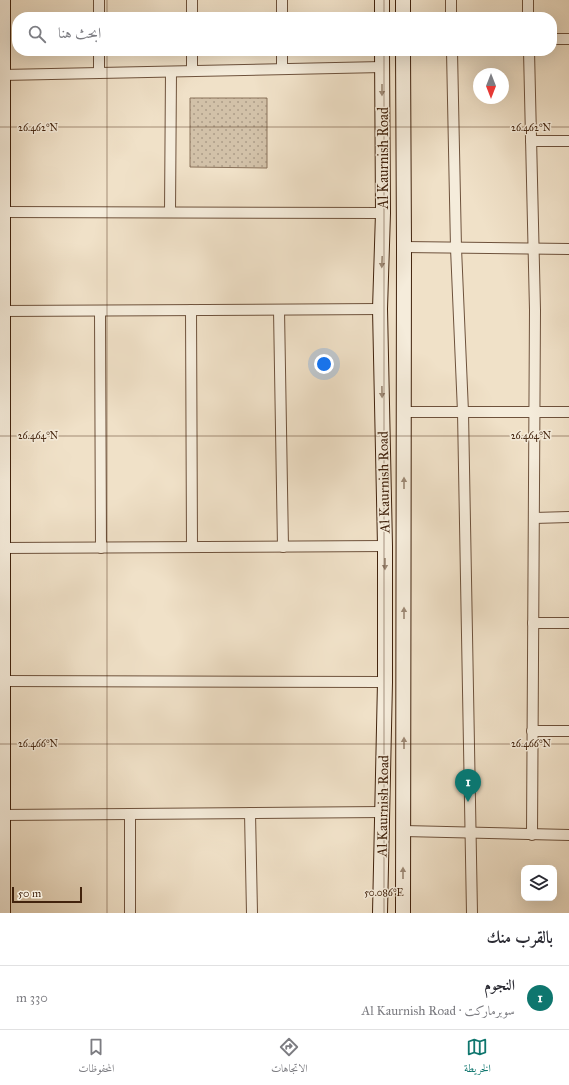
<!DOCTYPE html>
<html lang="ar">
<head>
<meta charset="utf-8">
<style>
	body { margin:0; font-family:"IM FELL Great Primer",Amiri,serif; background:#f2f2f3; color:#2b2b33; direction:rtl }
	.controls { position:absolute; right:12px; bottom:12px; display:grid; overflow:hidden; border-radius:8px; box-shadow:0 4px 16px #0002 }
	.controls button { width:36px; height:36px; display:grid; place-items:center; padding:0; border:0; border-bottom:1px solid #e1e1e2; background:#fff; color:#2b2b33; font:20px sans-serif }
	.compass { position:absolute; left:473px; top:68px; width:36px; height:36px; border-radius:50%; background:#fff; box-shadow:0 4px 16px #0002; rotate:180deg }
	.scale { position:absolute; left:12px; bottom:10px; width:70px; box-sizing:border-box; padding-left:4px; border:2px solid #42230d; border-top:0; font-size:11px; line-height:14px; white-space:nowrap; color:#42230d; -webkit-text-stroke:3px #f5ecdb; paint-order:stroke }
	.you { position:absolute; left:324px; top:364px; width:14px; height:14px; margin:-10px; border:3px solid #fff; border-radius:50%; background:#1a73e8; box-shadow:0 0 0 6px #1a73e833 }
	.badge { display:grid; place-items:center; width:26px; height:26px; border-radius:50%; background:#0f766e; color:#fff; font-size:13px; font-weight:700 }
	.pin { position:absolute; translate:-50% -33px; filter:drop-shadow(0 1px 2px #0008) }
	.pin::after { content:''; position:absolute; top:21px; width:14px; height:12px; background:inherit; clip-path:polygon(0 0,100% 0,50% 100%) }
	.list { margin:0; padding:0; list-style:none }
	h2 { display:flex; justify-content:space-between; align-items:center; height:52px; margin:0; padding:0 16px; font-size:17px }
	h2 small { font-size:13px; font-weight:400; color:#7c7c81 }
	.list li { display:grid; grid-template-columns:26px 1fr auto; gap:12px; align-items:center; box-sizing:border-box; height:64px; padding:0 16px; border-top:1px solid #e1e1e2 }
	.list b { display:block; font-size:15px; white-space:nowrap }
	.list p { margin:0; font-size:13px; white-space:nowrap; color:#7c7c81 }
	.list em { font-size:13px; font-style:normal; color:#7c7c81 }
	.icon { flex:none; width:22px; height:22px; fill:none; stroke:currentColor; stroke-width:2; stroke-linecap:round; stroke-linejoin:round }
	.map { position:relative; flex:none; width:569px; height:913px; overflow:hidden; direction:ltr }
	.search { position:absolute; background:#fff; box-shadow:0 4px 16px #0002; left:12px; right:12px; top:12px; height:44px; display:flex; align-items:center; gap:10px; box-sizing:border-box; padding:0 14px; border-radius:16px; color:#7c7c81; font-size:15px }
	.sheet { height:116px; background:#fff }
	nav { display:flex; justify-content:space-around; align-items:center; box-sizing:border-box; height:56px; border-top:1px solid #e1e1e2; background:#fff; font-size:11px; color:#7c7c81 }
	nav a { display:grid; justify-items:center; gap:2px }
	nav .on { color:#0f766e }
	.map>svg:first-child { display:block }
	.park { fill:url(#park-dots); stroke:#8a725a }
	.lines { fill:none; stroke-linecap:round; stroke-linejoin:round }
	.street-casing { stroke:#6e523c; stroke-width:12 }
	.secondary-casing { stroke:#42230d; stroke-width:16 }
	.street { stroke:#f5ecdb; stroke-width:10 }
	.secondary { stroke:#f5ecdb; stroke-width:14 }
	.oneway { fill:#9c8874 }
	.ticks { fill:none; stroke:#42230d; stroke-width:1; stroke-opacity:0.45 }
	.labels { text-anchor:middle; dominant-baseline:central; stroke-width:3; stroke-linejoin:round; paint-order:stroke }
	.street-label { font-size:14px; fill:#42230d; stroke:#f5ecdb }
	.ticks-label { font-size:10px; text-anchor:middle; fill:#42230d; stroke:#f5ecdb; stroke-width:3; stroke-linejoin:round; paint-order:stroke }
</style>
</head>
<body>
<div class="map">
<svg width="569" height="913" viewBox="0 0 569 913">
	<defs>
		<pattern id="park-dots" width="8" height="8" patternUnits="userSpaceOnUse"><rect width="8" height="8" fill="#d2c1a8"/><path d="M2 2h.1M6 6h.1" fill="none" stroke="#ac9c87" stroke-width="1.8" stroke-linecap="round"/></pattern>
	</defs>
	<rect width="100%" height="100%" fill="#f0e1c8"/>
	<filter id="stains"><feTurbulence type="fractalNoise" baseFrequency=".005" numOctaves="4"/><feColorMatrix values="0 0 0 0 .2 0 0 0 0 .09 0 0 0 0 .02 0 0 0 .5 -.17"/></filter>
	<radialGradient id="worn" r=".72"><stop offset=".6" stop-color="#630" stop-opacity="0"/><stop offset="1" stop-color="#630" stop-opacity=".3"/></radialGradient>
	<!-- park -->
	<path class="park" d="M190 98H267V168L190 167Z"/>
	<g class="lines">
		<defs>
			<g id="street">
				<path d="M99 0V17"/>
				<path d="M282 0V17"/>
				<path d="M451 0V17"/>
				<path d="M528 0V17"/>
				<path d="M192 17V0"/>
				<path d="M552 39H569"/>
				<path d="M99 51V73"/>
				<path d="M282 51V69"/>
				<path d="M452 51 456 248 463 412 472 913"/>
				<path d="M529 51 535 310 532 835"/>
				<path d="M192 71V51"/>
				<path d="M3 75 382 67"/>
				<path d="M531 141H569"/>
				<path d="M3 212 383 213"/>
				<path d="M170 212 171 72"/>
				<path d="M404 247 569 249"/>
				<path d="M191 310 192 547"/>
				<path d="M279 310 283 547"/>
				<path d="M3 311 380 309"/>
				<path d="M100 311 101 548"/>
				<path d="M404 412H569"/>
				<path d="M534 518 569 517"/>
				<path d="M3 548 385 546"/>
				<path d="M533 623H569"/>
				<path d="M3 681 385 682"/>
				<path d="M532 731H569"/>
				<path d="M250 813 252 913"/>
				<path d="M130 814V913"/>
				<path d="M3 815 383 812"/>
				<path d="M404 831 569 835"/>
			</g>
			<g id="secondary">
				<path d="M3 0V913"/>
				<path d="M382 0V17"/>
				<path d="M403 0V17"/>
				<path d="M380 913 385 682V546L380 309 383 213 382 51"/>
				<path d="M403 913 404 247 403 51"/>
			</g>
		</defs>
		<!-- street casing -->
		<use href="#street" class="street-casing"/>
		<!-- secondary casing -->
		<use href="#secondary" class="secondary-casing"/>
		<!-- street -->
		<use href="#street" class="street"/>
		<!-- secondary -->
		<use href="#secondary" class="secondary"/>
	</g>
	<!-- one-way arrows -->
	<defs><path id="oneway-solid" d="M-6-.8H1V-3.2L6.5 0L1 3.2V.8H-6Z"/></defs>
	<g class="oneway">
		<use href="#oneway-solid" transform="translate(382 90) rotate(90)"/>
		<use href="#oneway-solid" transform="translate(382 262) rotate(92)"/>
		<use href="#oneway-solid" transform="translate(382 392) rotate(89)"/>
		<use href="#oneway-solid" transform="translate(404 483) rotate(-90)"/>
		<use href="#oneway-solid" transform="translate(385 564) rotate(90)"/>
		<use href="#oneway-solid" transform="translate(404 613) rotate(-90)"/>
		<use href="#oneway-solid" transform="translate(404 743) rotate(-90)"/>
		<use href="#oneway-solid" transform="translate(403 873) rotate(-90)"/>
	</g>
	<!-- ticks -->
	<path class="ticks" d="M107 0V17M384 0V17M107 51V913M384 51V913M0 127H569M0 436H569M0 744H569"/>
	<g class="labels">
		<!-- street labels -->
		<g class="street-label">
			<text transform="translate(383 158) rotate(-90)">Al Kaurnish Road</text>
			<text transform="translate(384 482) rotate(-91)">Al Kaurnish Road</text>
			<text transform="translate(383 806) rotate(-89)">Al Kaurnish Road</text>
		</g>
	</g>
	<g class="ticks-label">
		<text x="531" y="131">26.462°N</text>
		<text x="38" y="131">26.462°N</text>
		<text x="531" y="439">26.464°N</text>
		<text x="38" y="439">26.464°N</text>
		<text x="38" y="747">26.466°N</text>
		<text x="531" y="747">26.466°N</text>
		<text x="384" y="896">50.086°E</text>
	</g>
	<rect width="100%" height="100%" filter="url(#stains)"/>
	<rect width="100%" height="100%" fill="url(#worn)"/>
</svg>
<div class="controls">
<button><svg class="icon" aria-label="layers" viewBox="0 0 24 24"><path d="M12 4l9 5-9 5-9-5zM3 14l9 5 9-5"/></svg></button>
</div>
<svg class="compass" viewBox="-18 -18 36 36"><path d="M0-13l5 13h-10z" fill="#e53935"/><path d="M0 13l5-13h-10z" fill="#7c7c81"/></svg>
<div class="scale">50 m</div>
<div class="you"></div>
<div class="pin badge" style="left:468px;top:802px">1</div>
<div class="search"><svg class="icon" aria-label="search" viewBox="0 0 24 24"><circle cx="10" cy="10" r="6"/><path d="M15 15l6 6"/></svg>ابحث هنا</div>
</div>
<section class="sheet">
<h2>بالقرب منك<small></small></h2>
<ul class="list">
<li><span class="badge">1</span><div><b>النجوم</b><p>سوبرماركت · Al Kaurnish Road</p></div><em>330 m</em></li>
</ul>
</section>
<nav>
<a class="on"><svg class="icon" aria-label="map" viewBox="0 0 24 24"><path d="M3 6l6-2 6 2 6-2v14l-6 2-6-2-6 2zM9 4v14M15 6v14"/></svg>الخريطة</a>
<a><svg class="icon" aria-label="directions" viewBox="0 0 24 24"><path d="M12 3l9 9-9 9-9-9zM9 14v-3h6M13 9l2 2-2 2"/></svg>الاتجاهات</a>
<a><svg class="icon" aria-label="saved" viewBox="0 0 24 24"><path d="M7 4h10v16l-5-4-5 4z"/></svg>المحفوظات</a>
</nav>
</body>
</html>
